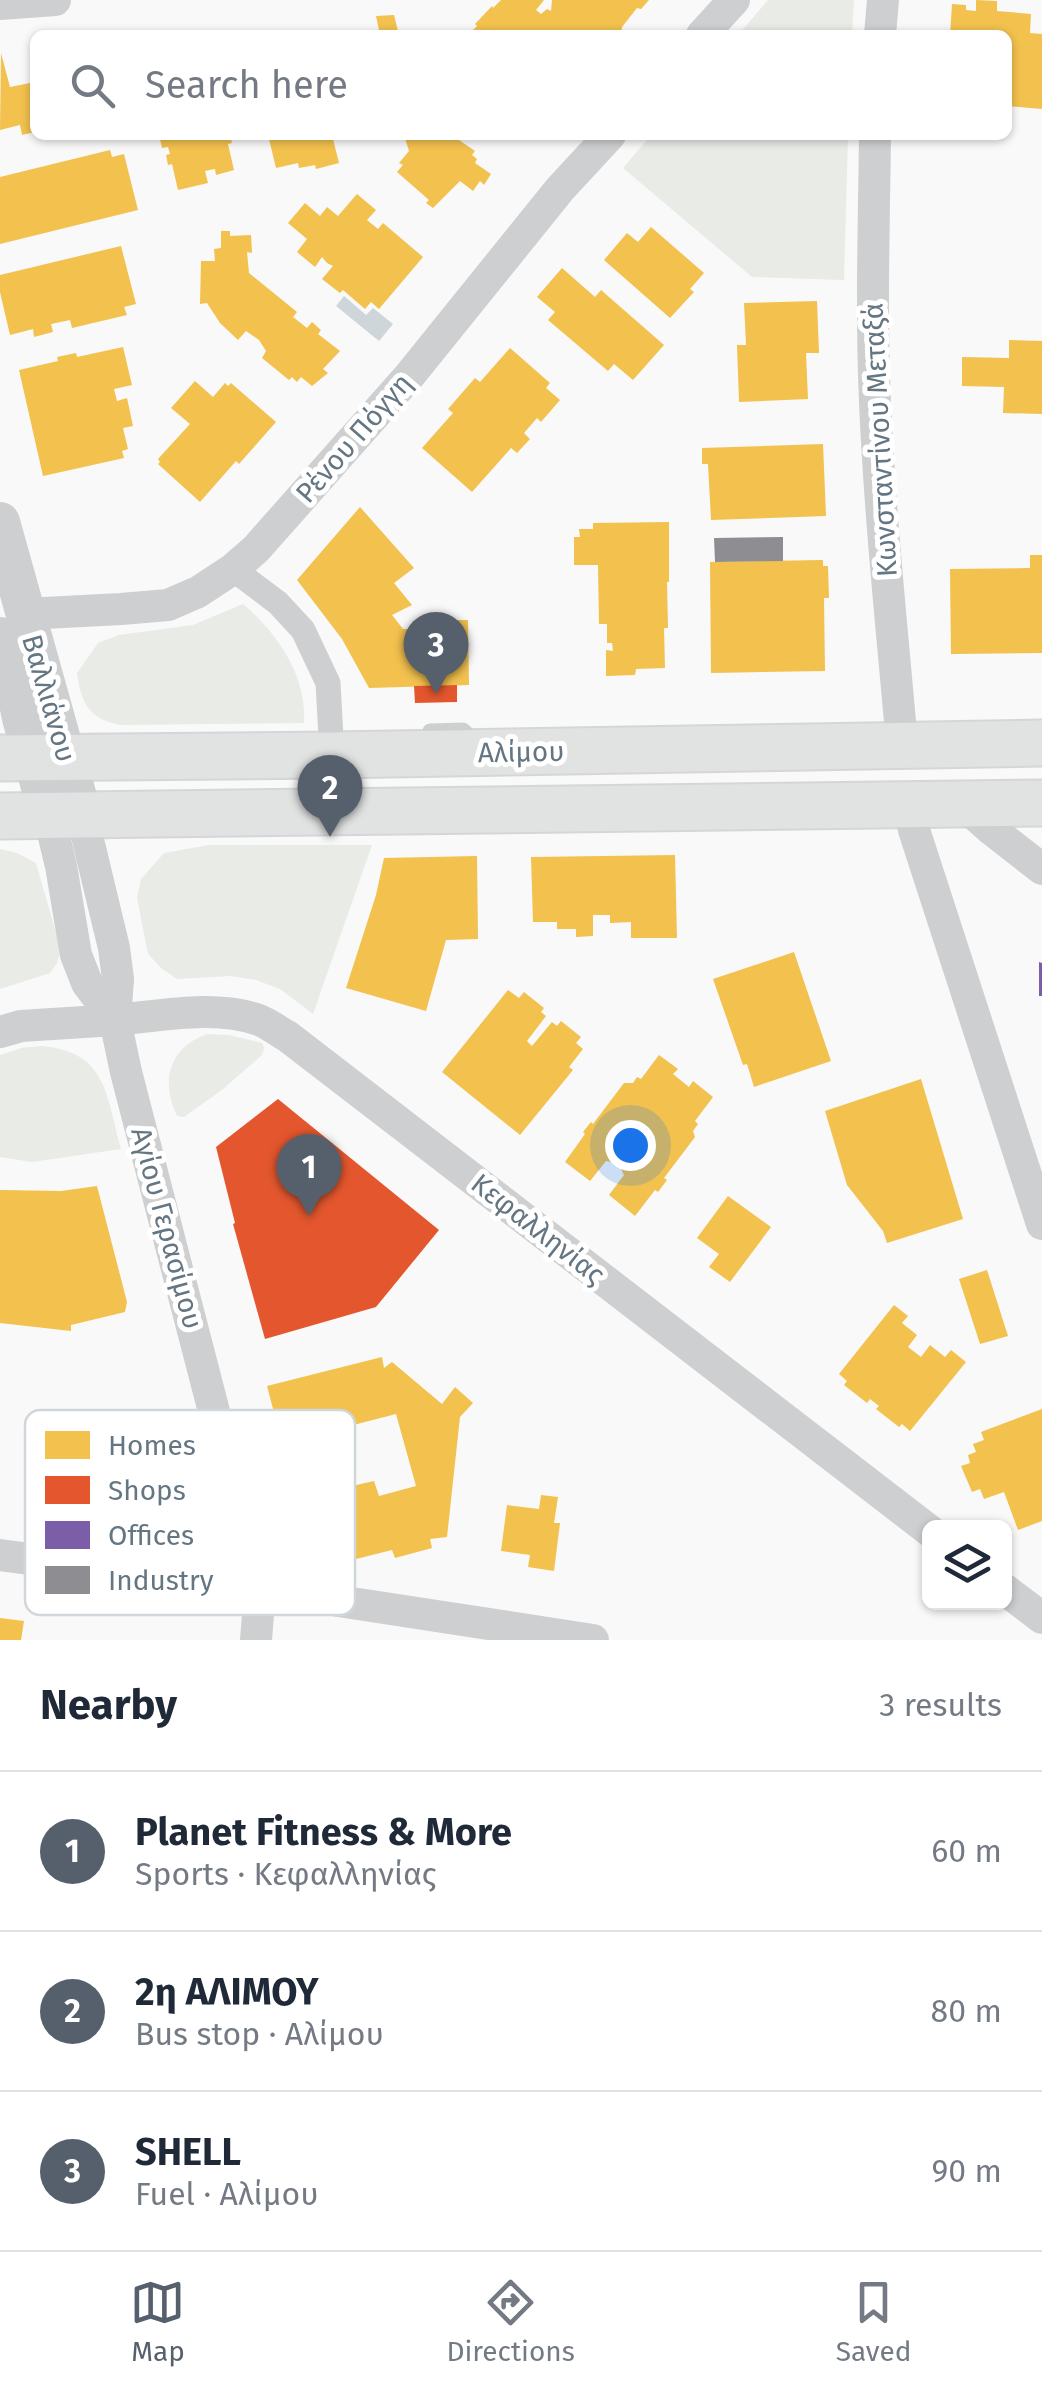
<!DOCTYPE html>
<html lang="en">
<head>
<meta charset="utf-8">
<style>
	body { margin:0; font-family:"Fira Sans",sans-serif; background:#f6f6f7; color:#1f2937 }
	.controls { position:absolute; right:30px; bottom:30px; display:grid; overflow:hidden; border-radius:15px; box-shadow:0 2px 8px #0004 }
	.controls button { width:90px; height:90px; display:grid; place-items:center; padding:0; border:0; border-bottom:2px solid #e0e1e3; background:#fff; color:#1f2937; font:50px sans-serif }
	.you { position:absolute; left:630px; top:1145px; width:35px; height:35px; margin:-25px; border:8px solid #fff; border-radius:50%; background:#1a73e8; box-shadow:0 0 0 15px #1a73e833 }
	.badge { display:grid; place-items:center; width:65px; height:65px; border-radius:50%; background:#56606c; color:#fff; font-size:32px; font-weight:700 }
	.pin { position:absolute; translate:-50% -82px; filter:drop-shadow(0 2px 5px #0008) }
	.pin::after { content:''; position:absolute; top:52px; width:35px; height:30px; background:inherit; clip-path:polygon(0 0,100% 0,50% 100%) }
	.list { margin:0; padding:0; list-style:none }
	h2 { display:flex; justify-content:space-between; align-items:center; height:130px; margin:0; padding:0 40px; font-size:42px }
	h2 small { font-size:32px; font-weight:400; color:#747a83 }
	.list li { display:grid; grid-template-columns:65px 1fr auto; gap:30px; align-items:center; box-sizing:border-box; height:160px; padding:0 40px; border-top:2px solid #e0e1e3 }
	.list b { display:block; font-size:38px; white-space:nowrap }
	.list p { margin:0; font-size:32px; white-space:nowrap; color:#747a83 }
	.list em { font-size:32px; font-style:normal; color:#747a83 }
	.icon { flex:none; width:55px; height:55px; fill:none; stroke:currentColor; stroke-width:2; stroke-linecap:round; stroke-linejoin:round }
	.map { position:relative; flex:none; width:1042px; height:1640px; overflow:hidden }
	.search { position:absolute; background:#fff; box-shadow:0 2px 8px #0004; left:30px; right:30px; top:30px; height:110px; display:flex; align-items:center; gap:25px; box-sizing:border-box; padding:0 35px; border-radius:15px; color:#747a83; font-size:38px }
	.sheet { height:610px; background:#fff }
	nav { display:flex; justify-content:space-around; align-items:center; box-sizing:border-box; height:140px; border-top:2px solid #e0e1e3; background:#fff; font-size:28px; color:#747a83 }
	nav a { display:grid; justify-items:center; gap:5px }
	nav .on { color:#56606c }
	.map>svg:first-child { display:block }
	.green { fill:#e8ebe6 }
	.water { fill:#ced6d9 }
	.homes { fill:#f2c14e }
	.shops { fill:#e4572e }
	.offices { fill:#7b5ea7 }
	.industry { fill:#8d8d92 }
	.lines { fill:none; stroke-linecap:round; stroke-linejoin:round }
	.secondary-casing { stroke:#d5d6d7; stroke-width:49 }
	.service { stroke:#cecfd0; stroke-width:15 }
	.pedestrian { stroke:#cecfd0; stroke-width:25 }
	.minor { stroke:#cecfd0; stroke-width:32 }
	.tertiary { stroke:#cecfd0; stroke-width:40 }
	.secondary { stroke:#e1e2e2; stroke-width:45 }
	.labels { text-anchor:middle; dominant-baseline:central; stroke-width:10; stroke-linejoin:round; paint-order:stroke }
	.street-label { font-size:28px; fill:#657683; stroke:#fff }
	.key { fill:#fff; stroke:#d1d6da; stroke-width:2.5 }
	.key-label { font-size:28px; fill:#657683 }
</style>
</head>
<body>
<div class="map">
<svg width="1042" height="1640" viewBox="0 0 1042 1640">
	<rect width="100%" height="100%" fill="#f9f9f9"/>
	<!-- green -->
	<g class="green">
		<path d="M768 0H854L852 35H738Z"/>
		<path d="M651 135H848L844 280 752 277 623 168Z"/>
		<path d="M243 604C278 634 307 676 304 723L122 725C90 720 81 704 77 673L98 643 119 635 193 625Z"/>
		<path d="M209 845H372L313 1014 280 989 256 980 230 976 177 979 161 968 148 954 137 898 141 879 164 853Z"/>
		<path d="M0 849 17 853 36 863 61 950 57 963 50 973 0 989Z"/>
		<path d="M207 1034 229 1035 262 1043 264 1048 262 1055 223 1089 184 1117 177 1116C160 1080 169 1048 207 1034Z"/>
		<path d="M42 1046C108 1052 106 1096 121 1149L32 1162 0 1157V1055L21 1048Z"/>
	</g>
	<!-- water -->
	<path class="water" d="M344 296 366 315 373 308 393 324 379 341 336 306Z"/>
	<!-- homes -->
	<g class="homes">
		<path d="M501 0H544L536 10 541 14 547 9 551 11 552 0H649L641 9 637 8 622 27 621 35H472L473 30 477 26 475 24 492 6 493 8Z"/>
		<path d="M976 0 997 1V11L1031 14 1030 33 1042 34V109L1007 106V35H950L952 4 966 5V10L976 11Z"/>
		<path d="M394 15 399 35H362L379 30 376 16Z"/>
		<path d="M1 53 10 87 35 82V132L22 135 20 125 0 130Z"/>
		<path d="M159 135H230L232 143 228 144 234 170 216 175 215 169 205 171 208 183 178 190 172 164 168 165 166 155 170 154 168 147 162 148Z"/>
		<path d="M268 135H332L339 163 316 169 315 165 299 168 298 163 276 168Z"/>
		<path d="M404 135H462L459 140 475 151 472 155 477 159 475 163 491 174 484 185 480 181 473 191 460 181 433 208 426 203 429 200 397 172 403 165 399 163 409 151Z"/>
		<path d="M110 150 112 157 124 154 138 210 0 244V177Z"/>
		<path d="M357 194 376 210 367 220 378 229 383 223 423 257 379 309 371 302 365 309 343 290 340 293 322 279 333 266 327 263 322 257 315 267 297 252 307 239 288 223 305 203 320 216 327 207 338 216Z"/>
		<path d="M651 227 704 273 690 289 694 292 670 318 604 260 627 233 638 242Z"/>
		<path d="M221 231H230V236L251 235 252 253 247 252 249 273 297 312 293 317 307 328 312 322 321 330 318 334 340 351 323 369 328 373 312 386 301 377 297 382 292 377 289 380 262 358 266 351 259 340 246 331 238 340 220 323 207 303 200 304 201 261H215L214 249 221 248Z"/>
		<path d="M121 246 136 304 124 307 127 315 72 328 70 320 51 324 53 332 34 337 33 329 10 335 0 292V275Z"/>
		<path d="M562 268 595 297 601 290 664 345 633 380 614 364 608 371 548 320 555 312 537 297Z"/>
		<path d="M817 301 819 353H806L808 399 739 402 737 345H746L744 303Z"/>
		<path d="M1009 340 1042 341V414L1003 413 1004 387 962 386V357L1009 358Z"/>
		<path d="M123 347 132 385 114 389 117 401 127 398 133 426 123 428 128 449 122 451 124 458 43 476 19 370 58 361 57 357 76 353 77 357Z"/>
		<path d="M510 348 550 383 546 388 560 400 541 422 537 418 524 433 530 439 517 453 511 448 472 492 422 448 453 413 448 409 475 378 480 382Z"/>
		<path d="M195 381 213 397 225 383 228 386 231 383 276 422 239 464 236 461 200 502 158 464 160 462 158 459 190 424 171 408Z"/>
		<path d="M823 444 826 516 711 520 708 464H702V448Z"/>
		<path d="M360 507 414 568 394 583 412 605 392 615 403 629H415L414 625H436L435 620H468L469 685 369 688 342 639 297 580Z"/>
		<path d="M669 522V582H667L668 628H664L665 668 636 669 635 675 606 676V650L613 651 612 643H607V624H599L598 565H574V537H580L579 529H593V523Z"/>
		<path d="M1030 555H1042V653L951 654 950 569 1030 568Z"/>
		<path d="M823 560V566H828L829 598H824L825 671 711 673 710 562Z"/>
		<path d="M675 855 677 938H631V922L610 923V915H593V936L576 937V929H557V922H533L531 857Z"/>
		<path d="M477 856 478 939 446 940 426 1011 346 988 376 895 384 858Z"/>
		<path d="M794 952 831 1061 754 1087 747 1064 743 1065 713 979Z"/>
		<path d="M508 990 519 998 524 992 544 1008 541 1012 546 1016 527 1041 532 1046 552 1022 557 1026 561 1021 581 1037 576 1043 583 1049 569 1067 573 1070 520 1135 442 1072Z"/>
		<path d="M659 1055 678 1069 673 1074 689 1087 693 1081 713 1097 695 1121 698 1124 693 1131 695 1137 664 1178 667 1180 658 1192 655 1190 635 1216 609 1195 624 1175 621 1169 623 1165 617 1159 611 1162 606 1161 590 1181 565 1162 585 1134 583 1132 591 1122 593 1124 624 1083H633L637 1077 641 1079Z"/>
		<path d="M921 1079 963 1219 887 1243 883 1231 847 1185 825 1111Z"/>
		<path d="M97 1186 127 1302 125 1312 71 1325V1331L0 1323V1190L61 1191Z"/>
		<path d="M728 1196 771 1227 730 1282 709 1267 719 1254 697 1238Z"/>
		<path d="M987 1270 1008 1336 980 1344 959 1279Z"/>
		<path d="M894 1305 908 1316 902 1323 917 1335 908 1347 921 1357 930 1345 945 1357 951 1350 966 1362 910 1431 902 1424 899 1427 876 1409 879 1406 870 1399 867 1403 844 1385 847 1381 839 1374Z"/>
		<path d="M382 1357 384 1368 392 1362 442 1404 455 1387 473 1403 460 1417 447 1537 430 1539 432 1548 395 1558 392 1550 356 1559 354 1550 305 1560 286 1489 336 1477 339 1489 374 1481 379 1496 416 1486 396 1414 338 1429 333 1410 277 1424 267 1386Z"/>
		<path d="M1042 1409V1521L1018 1530 1004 1492 984 1499 980 1489 972 1492 961 1466 970 1463 968 1455 976 1452 973 1444 984 1440 981 1432Z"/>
		<path d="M541 1495 558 1497 554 1523H560L554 1571 528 1567 530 1555 501 1551 507 1505 539 1509Z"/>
		<path d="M0 1618 24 1621 21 1640H0Z"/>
	</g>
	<!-- shops -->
	<g class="shops">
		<path d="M457 685V702L415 703 414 686Z"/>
		<path d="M278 1099 439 1230 376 1307 265 1339 233 1224 235 1223 216 1147Z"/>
	</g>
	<!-- offices -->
	<path class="offices" d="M1039 962 1042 963V996H1039Z"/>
	<!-- industry -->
	<path class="industry" d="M783 537V561L715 562 714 538Z"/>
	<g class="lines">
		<defs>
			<g id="secondary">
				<path d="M0 758 332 755 1042 743"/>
				<path d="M0 816 1042 803"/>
			</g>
		</defs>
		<!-- secondary casing -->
		<use href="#secondary" class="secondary-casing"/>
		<!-- service -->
		<path class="service" d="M430 731 463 730 477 743"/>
		<!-- pedestrian -->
		<path class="pedestrian" d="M233 569 278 603 303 630 328 683 332 755"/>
		<!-- minor -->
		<g class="minor">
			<path d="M0 4 55 0"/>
			<path d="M702 35 734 0"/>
			<path d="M880 35 883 0"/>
			<path d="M875 135C874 224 871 313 875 402 880 517 892 630 902 744"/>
			<path d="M25 614 121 609 168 605 198 592 233 569 256 549 410 375 560 189 610 135"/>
			<path d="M909 804 914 830 1042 1224"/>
			<path d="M963 804 992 830 1042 869"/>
			<path d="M82 815 114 948 118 979 115 1020 126 1072 260 1589 256 1640"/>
			<path d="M115 1020C160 1016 215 1004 259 1020 269 1024 278 1031 287 1036L930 1531"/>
			<path d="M0 1032 21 1026 115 1020 87 983 76 955 61 866 49 816"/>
			<path d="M0 1555 260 1589 593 1640"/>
			<path d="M1004 1589 1042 1618"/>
		</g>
		<!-- tertiary -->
		<g class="tertiary">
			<path d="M0 522 82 815"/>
			<path d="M0 637 8 650 22 718 49 816"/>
		</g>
		<!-- secondary -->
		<use href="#secondary" class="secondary"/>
	</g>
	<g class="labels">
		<!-- street labels -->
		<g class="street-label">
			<text transform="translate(354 438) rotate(-49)">Ρένου Πόγγη</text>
			<text transform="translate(880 440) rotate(-93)">Κωνσταντίνου Μεταξά</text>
			<text transform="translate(49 698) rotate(74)">Βαλλιάνου</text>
			<text transform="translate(521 752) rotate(-1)">Αλίμου</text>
			<text transform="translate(167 1228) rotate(75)">Αγίου Γερασίμου</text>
			<text transform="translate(538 1229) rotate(38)">Κεφαλληνίας</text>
		</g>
	</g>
	<!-- legend -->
	<rect x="25" y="1410" width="330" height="205" rx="15" class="key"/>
	<rect x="45" y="1431" width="45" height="28" fill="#f2c14e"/>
	<rect x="45" y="1476" width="45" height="28" fill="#e4572e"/>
	<rect x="45" y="1521" width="45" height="28" fill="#7b5ea7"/>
	<rect x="45" y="1566" width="45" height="28" fill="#8d8d92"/>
	<g class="key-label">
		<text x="108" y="1455">Homes</text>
		<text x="108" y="1500">Shops</text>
		<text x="108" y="1545">Offices</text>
		<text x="108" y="1590">Industry</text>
	</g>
</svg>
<div class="controls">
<button><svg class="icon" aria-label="layers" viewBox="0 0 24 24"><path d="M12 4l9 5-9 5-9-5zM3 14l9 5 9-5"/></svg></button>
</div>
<div class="you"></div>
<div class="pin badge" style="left:309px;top:1216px">1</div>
<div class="pin badge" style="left:330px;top:837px">2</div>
<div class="pin badge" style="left:436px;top:694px">3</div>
<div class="search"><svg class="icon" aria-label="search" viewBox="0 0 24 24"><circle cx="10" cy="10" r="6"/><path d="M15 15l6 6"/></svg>Search here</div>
</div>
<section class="sheet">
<h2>Nearby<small>3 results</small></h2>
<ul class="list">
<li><span class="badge">1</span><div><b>Planet Fitness &amp; More</b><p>Sports · Κεφαλληνίας</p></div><em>60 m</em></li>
<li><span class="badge">2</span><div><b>2η ΑΛΙΜΟΥ</b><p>Bus stop · Αλίμου</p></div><em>80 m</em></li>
<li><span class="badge">3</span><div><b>SHELL</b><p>Fuel · Αλίμου</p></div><em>90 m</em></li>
</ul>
</section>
<nav>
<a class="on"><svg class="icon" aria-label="map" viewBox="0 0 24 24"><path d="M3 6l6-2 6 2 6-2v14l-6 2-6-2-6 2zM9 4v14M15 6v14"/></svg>Map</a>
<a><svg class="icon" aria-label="directions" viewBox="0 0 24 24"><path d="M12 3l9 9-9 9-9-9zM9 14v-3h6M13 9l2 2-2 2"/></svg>Directions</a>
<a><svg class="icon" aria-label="saved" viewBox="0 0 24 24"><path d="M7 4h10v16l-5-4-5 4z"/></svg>Saved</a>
</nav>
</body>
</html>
